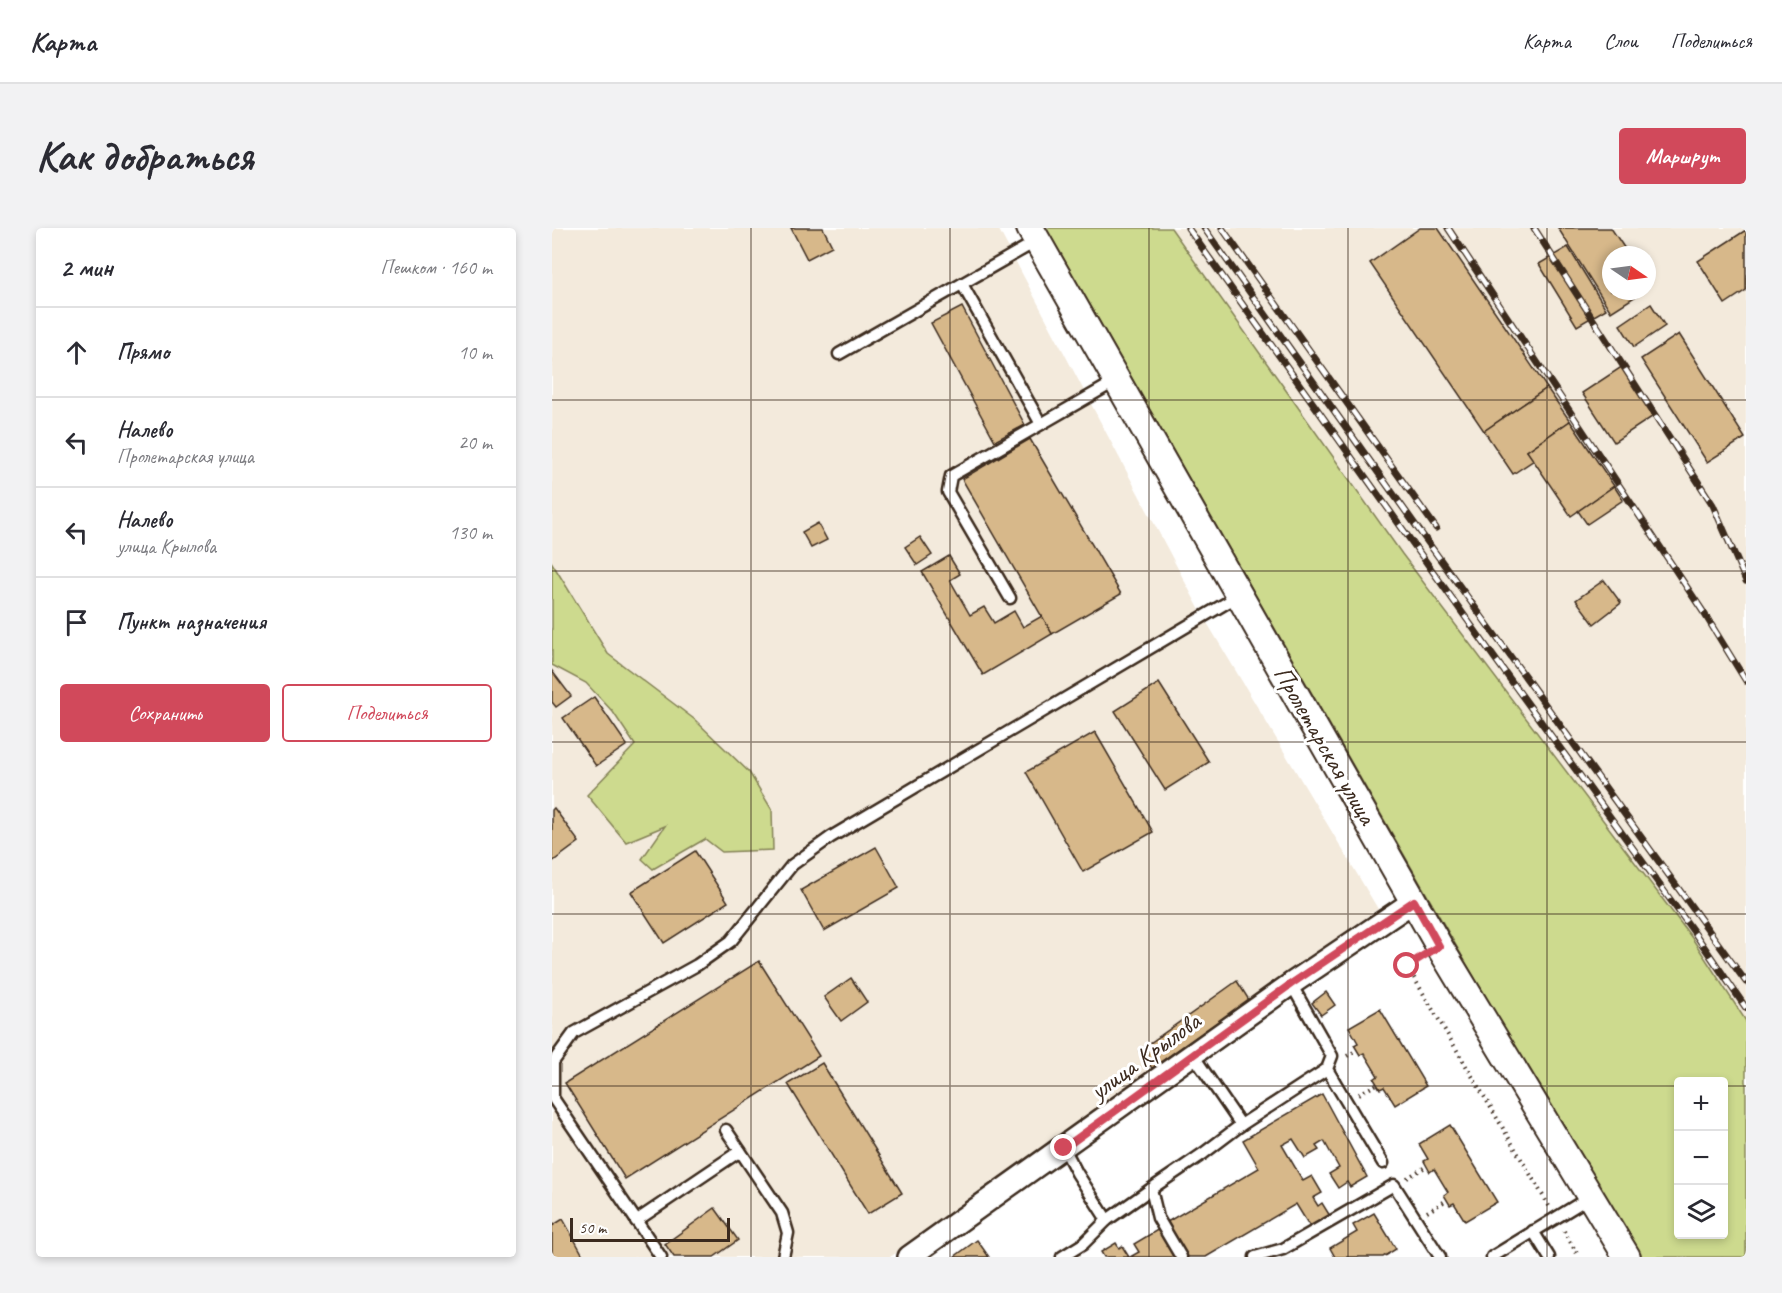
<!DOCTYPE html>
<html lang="ru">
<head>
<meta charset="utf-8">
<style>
	body { margin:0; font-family:Caveat,sans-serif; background:#f2f2f3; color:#2b2b33 }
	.controls { position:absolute; right:18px; bottom:18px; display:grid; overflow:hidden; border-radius:6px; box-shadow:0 3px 9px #0003 }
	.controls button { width:54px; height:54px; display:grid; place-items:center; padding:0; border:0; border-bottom:2px solid #e1e1e2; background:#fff; color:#2b2b33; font:30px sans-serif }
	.compass { position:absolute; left:1050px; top:18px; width:54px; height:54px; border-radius:50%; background:#fff; box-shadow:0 3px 9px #0003; rotate:103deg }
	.scale { position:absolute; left:18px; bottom:15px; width:160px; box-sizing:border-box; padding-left:6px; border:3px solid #3b2a1e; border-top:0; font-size:16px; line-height:21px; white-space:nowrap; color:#3b2a1e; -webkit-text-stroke:4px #fff; paint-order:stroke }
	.stop { position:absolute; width:18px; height:18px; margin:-14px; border:4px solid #d1495b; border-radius:50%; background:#fff }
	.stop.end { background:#d1495b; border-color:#fff; box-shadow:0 2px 6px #0008 }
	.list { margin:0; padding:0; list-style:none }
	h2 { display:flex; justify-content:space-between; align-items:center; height:78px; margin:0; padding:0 24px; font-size:26px }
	h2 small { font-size:20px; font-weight:400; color:#7c7c81 }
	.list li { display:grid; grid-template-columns:39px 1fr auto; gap:18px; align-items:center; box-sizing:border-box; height:90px; padding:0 24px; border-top:2px solid #e1e1e2 }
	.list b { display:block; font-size:22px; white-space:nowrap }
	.list p { margin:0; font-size:20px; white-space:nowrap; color:#7c7c81 }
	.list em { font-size:20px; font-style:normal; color:#7c7c81 }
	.actions { display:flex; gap:12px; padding:18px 24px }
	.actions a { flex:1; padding:14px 0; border:2px solid #d1495b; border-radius:6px; text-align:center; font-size:21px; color:#d1495b }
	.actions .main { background:#d1495b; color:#fff }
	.icon { flex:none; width:33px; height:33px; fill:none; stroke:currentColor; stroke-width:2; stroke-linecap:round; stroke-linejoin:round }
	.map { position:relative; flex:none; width:1194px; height:1029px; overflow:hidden; border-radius:6px }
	header { display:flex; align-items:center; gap:36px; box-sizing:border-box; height:84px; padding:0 30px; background:#fff; border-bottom:2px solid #e1e1e2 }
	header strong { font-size:28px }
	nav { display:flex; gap:33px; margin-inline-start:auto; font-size:21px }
	.intro { display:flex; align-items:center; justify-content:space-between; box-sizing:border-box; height:144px; padding:0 36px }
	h1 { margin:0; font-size:42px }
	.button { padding:15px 27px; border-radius:6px; background:#d1495b; color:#fff; font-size:21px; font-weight:700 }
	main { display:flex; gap:36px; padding:0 36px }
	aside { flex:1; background:#fff; border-radius:6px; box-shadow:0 3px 9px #0003 }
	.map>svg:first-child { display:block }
	.built { fill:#f3eadc; fill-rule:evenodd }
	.green { fill:#cdda8e; stroke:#848256; stroke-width:1.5; fill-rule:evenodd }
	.building { fill:#d7b88a; stroke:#3b2a1e; stroke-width:1.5 }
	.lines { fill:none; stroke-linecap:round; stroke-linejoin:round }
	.service-casing { stroke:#3b2a1e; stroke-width:15 }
	.minor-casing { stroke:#3b2a1e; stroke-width:26 }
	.tertiary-casing { stroke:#3b2a1e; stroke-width:30 }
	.path { stroke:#3b2a1e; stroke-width:4; stroke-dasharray:1.5 4.5; stroke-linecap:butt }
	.service { stroke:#fff; stroke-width:10 }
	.minor { stroke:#fff; stroke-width:21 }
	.tertiary { stroke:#fff; stroke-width:26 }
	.rail-casing { stroke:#3b2a1e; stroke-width:7 }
	.rail { stroke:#fff; stroke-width:4.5; stroke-dasharray:14; stroke-linecap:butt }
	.route { stroke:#d1495b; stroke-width:8 }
	.grid { fill:none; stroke:#3b2a1e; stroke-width:1.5; stroke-opacity:0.55 }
	.labels { text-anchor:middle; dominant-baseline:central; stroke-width:6; stroke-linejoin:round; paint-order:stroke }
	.street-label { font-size:26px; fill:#3b2a1e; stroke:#fff }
</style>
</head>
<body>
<header>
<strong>Карта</strong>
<nav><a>Карта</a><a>Слои</a><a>Поделиться</a></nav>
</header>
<div class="intro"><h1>Как добраться</h1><a class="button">Маршрут</a></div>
<main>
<aside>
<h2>2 мин<small>Пешком · 160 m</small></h2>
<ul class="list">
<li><svg class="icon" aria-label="ahead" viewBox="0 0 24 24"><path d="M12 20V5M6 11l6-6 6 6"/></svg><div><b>Прямо</b></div><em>10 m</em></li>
<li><svg class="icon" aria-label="left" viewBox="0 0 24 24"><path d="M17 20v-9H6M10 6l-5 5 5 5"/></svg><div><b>Налево</b><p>Пролетарская улица</p></div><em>20 m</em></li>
<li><svg class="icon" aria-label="left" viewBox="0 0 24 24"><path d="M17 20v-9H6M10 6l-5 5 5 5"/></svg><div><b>Налево</b><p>улица Крылова</p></div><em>130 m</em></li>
<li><svg class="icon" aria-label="arrive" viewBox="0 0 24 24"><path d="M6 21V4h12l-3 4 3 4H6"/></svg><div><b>Пункт назначения</b></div></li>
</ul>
<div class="actions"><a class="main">Сохранить</a><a>Поделиться</a></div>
</aside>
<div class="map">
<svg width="1194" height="1029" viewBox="0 0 1194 1029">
	<rect width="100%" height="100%" fill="#fff"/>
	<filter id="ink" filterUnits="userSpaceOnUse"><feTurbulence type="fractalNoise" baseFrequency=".0167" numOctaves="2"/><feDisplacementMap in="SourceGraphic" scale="12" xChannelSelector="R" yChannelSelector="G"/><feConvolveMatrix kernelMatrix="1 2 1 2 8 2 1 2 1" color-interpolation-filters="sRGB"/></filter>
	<g filter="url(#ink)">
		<!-- built -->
		<g class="built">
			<path d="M0 0H446L651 388 826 681 600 840 404 986 338 1029H0Z"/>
			<path d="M619 0H1194V793L1140 710 850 326ZM1059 27H1095V63H1059Z"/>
		</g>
		<!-- green -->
		<g class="green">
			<path d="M494 0H619L850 326 1140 710 1194 793V1029H1088L1036 946 899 709ZM1126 854H1172V1006H1126Z"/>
			<path d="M0 335 56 426 142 491 197 544 220 582 221 622 170 624 153 611 101 641 90 631 113 598 74 614 35 567 83 517 61 484 34 455 0 437Z"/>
		</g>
		<!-- building -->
		<g class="building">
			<path d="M239 0H271L280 18 255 31Z"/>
			<path d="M868 0H886L995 160 932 203 818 35Z"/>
			<path d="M1006 0H1059L1077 27H1059V63H1092L1059 84Z"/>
			<path d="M1194 2V62L1173 76 1146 33Z"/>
			<path d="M1016 19 1054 81 1025 98 987 36Z"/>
			<path d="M1099 76 1113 98 1082 119 1068 97Z"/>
			<path d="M410 79 473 197 443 213 379 95Z"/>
			<path d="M1127 106 1193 210 1155 234 1089 131Z"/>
			<path d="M1071 138 1103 187 1062 214 1030 165Z"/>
			<path d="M995 160 1018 193 975 223 982 232 961 246 932 203Z"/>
			<path d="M1018 193 1062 258 1019 288 975 223Z"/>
			<path d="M478 211 569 366 500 406 410 251Z"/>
			<path d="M1062 258 1071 272 1035 296 1026 283Z"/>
			<path d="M266 295 275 312 259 320 250 304Z"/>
			<path d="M368 309 380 327 365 337 353 319Z"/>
			<path d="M397 328 408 346 398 352 418 387 432 379 442 395 462 383 471 399 490 388 500 406 431 447 370 344Z"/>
			<path d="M1052 352 1069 375 1042 396 1024 372Z"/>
			<path d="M0 443 19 468 4 479 0 474Z"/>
			<path d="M607 455 657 534 613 562 563 483Z"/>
			<path d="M42 469 75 517 44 538 11 490Z"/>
			<path d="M543 504 601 604 531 644 474 544Z"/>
			<path d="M2 580 27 614 0 634V582Z"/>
			<path d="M324 619 347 660 272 703 249 662Z"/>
			<path d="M143 623 176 674 112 715 79 664Z"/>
			<path d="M207 733 267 828 73 951 13 855Z"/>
			<path d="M299 750 315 774 289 793 272 769Z"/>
			<path d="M685 753 697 772 600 840 587 823Z"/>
			<path d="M774 764 783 777 769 787 760 775Z"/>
			<path d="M828 781 874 858 843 877 832 859 828 861 822 851 826 848 812 825 808 827 802 817 806 815 797 799Z"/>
			<path d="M270 835 350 965 316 986 236 856Z"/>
			<path d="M770 866 815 949 798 959 795 954 786 960 777 946 787 940 772 913 764 918 767 922 753 930 741 911 730 917 751 953 760 948 770 965 761 970 766 978 770 975 778 988 758 999 744 976 654 1029H636L615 994 707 940 691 912Z"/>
			<path d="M898 897 945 974 913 993 902 975 898 977 892 967 896 964 882 941 878 944 872 933 876 931 867 916Z"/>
			<path d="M163 980 186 1012 162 1029H122L113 1016Z"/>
			<path d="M822 985 844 1021 831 1029H783L778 1020 805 1004 801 997Z"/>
			<path d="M11 991 32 1029H0V998Z"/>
			<path d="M607 1001 624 1029H578L587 1024 582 1016Z"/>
			<path d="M425 1012 437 1029H402Z"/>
			<path d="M564 1015 567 1020 570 1018 577 1029H552L549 1024Z"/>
		</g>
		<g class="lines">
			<defs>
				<g id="service">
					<path d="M410 56 489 196"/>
					<path d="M287 126 485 13"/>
					<path d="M458 370 396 264 399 248 564 153"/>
					<path d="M739 756 780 828 775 841 831 935"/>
					<path d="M641 827 689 897"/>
					<path d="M174 902 230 985 236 1005 231 1029"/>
					<path d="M512 920 525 945 555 992"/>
					<path d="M599 961 606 990 629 1029"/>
					<path d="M84 993 188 923"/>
					<path d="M981 1003 997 1029"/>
					<path d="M109 1029 1 870V834L22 805 145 737 179 713 240 637 279 609 686 368"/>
					<path d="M510 1029 531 1016 555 992 599 961 652 925 689 897 775 841"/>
					<path d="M703 1029 731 1021 842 957 888 1029"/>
					<path d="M940 1029 1038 969"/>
				</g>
				<path id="minor" d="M357 1029 739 756 862 673"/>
				<path id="tertiary" d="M478 0 887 718 1075 1029"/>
			</defs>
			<!-- service casing -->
			<use href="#service" class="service-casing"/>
			<!-- minor casing -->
			<use href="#minor" class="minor-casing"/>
			<!-- tertiary casing -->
			<use href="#tertiary" class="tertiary-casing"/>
			<!-- path -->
			<g class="path">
				<path d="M869 729 855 738 997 978"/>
				<path d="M795 828 805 822"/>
				<path d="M807 866 825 856"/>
				<path d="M855 950 875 938"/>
				<path d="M875 984 895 972"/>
				<path d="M1012 1003 1027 1029"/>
				<path d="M835 1026 837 1029"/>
			</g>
			<!-- service -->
			<use href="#service" class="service"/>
			<!-- minor -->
			<use href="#minor" class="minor"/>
			<!-- tertiary -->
			<use href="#tertiary" class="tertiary"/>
			<defs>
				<g id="rail">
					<path d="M636 0 944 432 1144 707 1194 780"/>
					<path d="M652 0 872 309 1194 754"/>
					<path d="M670 0 884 300"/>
					<path d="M896 0 1152 385 1194 453"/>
					<path d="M982 0 1161 277 1194 353"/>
				</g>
			</defs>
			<!-- rail casing -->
			<use href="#rail" class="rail-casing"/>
			<!-- rail -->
			<use href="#rail" class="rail"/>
		</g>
	</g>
	<g class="lines" filter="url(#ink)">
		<!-- route -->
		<path class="route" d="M512 920 739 756 862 673 887 718 855 738"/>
	</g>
	<!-- grid -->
	<path class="grid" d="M199 0V1029M398 0V1029M597 0V1029M796 0V1029M995 0V1029M0 172H1194M0 343H1194M0 514H1194M0 686H1194M0 858H1126M1172 858H1194"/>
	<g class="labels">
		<!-- street labels -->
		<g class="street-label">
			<text transform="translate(773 517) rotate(60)">Пролетарская улица</text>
			<text transform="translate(593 828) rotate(-36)">улица Крылова</text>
		</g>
	</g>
</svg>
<div class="controls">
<button>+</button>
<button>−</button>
<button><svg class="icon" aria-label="layers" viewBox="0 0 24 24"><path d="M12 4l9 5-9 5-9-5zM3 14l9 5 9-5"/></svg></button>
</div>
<svg class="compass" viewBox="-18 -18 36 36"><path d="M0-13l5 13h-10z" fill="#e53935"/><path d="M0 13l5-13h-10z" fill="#7c7c81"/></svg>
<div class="scale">50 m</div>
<div class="stop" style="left:855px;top:738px"></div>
<div class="stop end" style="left:512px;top:920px"></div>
</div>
</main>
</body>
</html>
